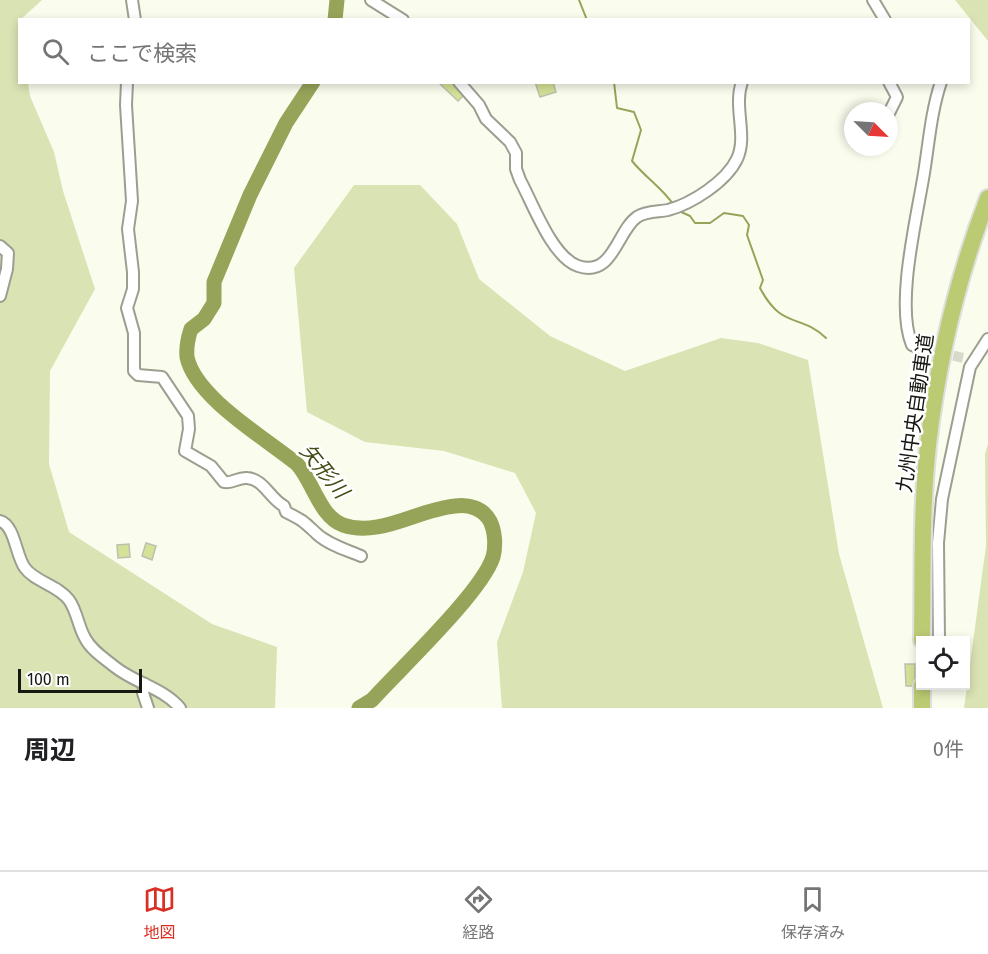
<!DOCTYPE html>
<html lang="ja">
<head>
<meta charset="utf-8">
<style>
	body { margin:0; font-family:"Fira Sans","Noto Sans JP",sans-serif; background:#f6f6f6; color:#202124 }
	.controls { position:absolute; right:18px; bottom:18px; display:grid; overflow:hidden; border-radius:0px; box-shadow:0 3px 9px #0003 }
	.controls button { width:54px; height:54px; display:grid; place-items:center; padding:0; border:0; border-bottom:2px solid #e0e0e0; background:#fff; color:#202124; font:30px sans-serif }
	.compass { position:absolute; left:844px; top:102px; width:54px; height:54px; border-radius:50%; background:#fff; box-shadow:0 3px 9px #0003; rotate:114deg }
	.scale { position:absolute; left:18px; bottom:15px; width:124px; box-sizing:border-box; padding-left:6px; border:3px solid #171812; border-top:0; font-size:16px; line-height:21px; white-space:nowrap; color:#171812; -webkit-text-stroke:4px #fff; paint-order:stroke }
	.list { margin:0; padding:0; list-style:none }
	h2 { display:flex; justify-content:space-between; align-items:center; height:78px; margin:0; padding:0 24px; font-size:26px }
	h2 small { font-size:20px; font-weight:400; color:#757577 }
	.icon { flex:none; width:33px; height:33px; fill:none; stroke:currentColor; stroke-width:2; stroke-linecap:round; stroke-linejoin:round }
	.map { position:relative; flex:none; width:988px; height:708px; overflow:hidden }
	.search { position:absolute; background:#fff; box-shadow:0 3px 9px #0003; left:18px; right:18px; top:18px; height:66px; display:flex; align-items:center; gap:15px; box-sizing:border-box; padding:0 21px; border-radius:0px; color:#757577; font-size:22px }
	.sheet { height:162px; background:#fff }
	nav { display:flex; justify-content:space-around; align-items:center; box-sizing:border-box; height:84px; border-top:2px solid #e0e0e0; background:#fff; font-size:16px; color:#757577 }
	nav a { display:grid; justify-items:center; gap:3px }
	nav .on { color:#d93025 }
	.map>svg:first-child { display:block }
	.green { fill:#d9e3b4 }
	.lines { fill:none; stroke-linecap:round; stroke-linejoin:round }
	.stream { stroke:#96a45a; stroke-width:2 }
	.river { stroke:#96a45a; stroke-width:15 }
	.building { fill:#d3e296; stroke:#bdc0b1; stroke-width:1.5 }
	.minor-tunnel { stroke:#d8dbcc; stroke-width:10; stroke-dasharray:10 5; stroke-linecap:butt }
	.minor-casing { stroke:#9b9f90; stroke-width:14 }
	.highway-casing { stroke:#dfdfde; stroke-width:20 }
	.minor { stroke:#fff; stroke-width:10 }
	.highway { stroke:#bbcb73; stroke-width:16 }
	.labels { text-anchor:middle; dominant-baseline:central; stroke-width:5; stroke-linejoin:round; paint-order:stroke }
	.street-label { font-size:20px; fill:#171812; stroke:#fff }
	.water-label { font-size:21px; font-style:italic; fill:#444c15; stroke:#fff }
</style>
</head>
<body>
<div class="map">
<svg width="988" height="708" viewBox="0 0 988 708">
	<rect width="100%" height="100%" fill="#fafded"/>
	<!-- green -->
	<g class="green">
		<path d="M0 0H42L20 20V82L28 83 30 96 54 152 63 191 95 289 50 371 49 464 69 532 212 624 277 647 275 708H0Z"/>
		<path d="M955 0H988V41Z"/>
		<path d="M354 185H420L457 224 479 279 550 336 625 371 721 338 758 343 808 360 839 554 883 708H502L497 642 523 572 536 513 515 473 444 451 365 442 307 412 294 268Z"/>
		<path d="M988 444V708H964L986 546 985 454Z"/>
	</g>
	<g class="lines">
		<!-- stream -->
		<g class="stream">
			<path d="M579 0 587 20"/>
			<path d="M614 82 617 108 634 112 641 130 632 161C645 177 662 188 673 204"/>
			<path d="M679 211 690 216 695 223H710L724 213 743 216 749 225 747 235 763 280 760 288C782 330 800 313 826 338"/>
		</g>
		<!-- river -->
		<g class="river">
			<path d="M335 20 337 0"/>
			<path d="M313 82 286 123 250 195 214 282V303L204 319 191 329C188 338 186 347 187 357 195 397 265 438 297 464 313 481 319 516 343 525 379 538 419 509 455 506 468 504 483 508 490 521 495 531 496 546 493 557 482 592 400 669 372 700L359 708"/>
		</g>
	</g>
	<!-- building -->
	<g class="building">
		<path d="M438 82H453L465 94 458 101Z"/>
		<path d="M535 82H553L556 92 540 97Z"/>
		<path d="M146 543 156 546 152 560 142 556Z"/>
		<path d="M129 544 130 557 118 558 117 545Z"/>
		<path d="M905 664H915V686H906Z"/>
	</g>
	<g class="lines">
		<!-- minor-tunnel -->
		<path class="minor-tunnel" d="M924 349 964 358"/>
		<defs>
			<g id="minor">
				<path d="M132 0 135 20"/>
				<path d="M371 0 403 20"/>
				<path d="M873 0 885 20"/>
				<path d="M127 82 126 105 132 201 128 229 133 272V289L127 308 134 333V371L138 375 162 377 188 416 189 429 185 451 211 466 224 482C232 484 238 477 247 478 264 479 270 499 284 506L286 512C304 521 303 521 317 534 329 545 347 550 361 556"/>
				<path d="M459 82 479 105 486 119 510 142 516 153V169L520 180C533 204 552 257 578 266 613 278 617 231 637 217 646 211 658 212 668 210 691 204 726 182 737 159 748 136 733 107 742 82"/>
				<path d="M889 113 897 97 889 82"/>
				<path d="M0 246 8 253 7 269 0 296"/>
				<path d="M924 349 912 345C895 305 917 217 924 173 929 142 931 112 941 82"/>
				<path d="M0 521C15 525 16 557 25 568 35 582 58 585 69 600 77 611 78 626 85 638 91 650 104 658 115 667 135 683 163 688 180 708"/>
				<path d="M939 640 938 543 942 499 970 367 988 339"/>
				<path d="M145 684 143 693 148 708"/>
			</g>
			<g id="highway">
				<path d="M922 640C923 576 921 510 928 445 938 360 957 278 988 198"/>
				<path d="M922 708V686"/>
			</g>
		</defs>
		<!-- minor casing -->
		<use href="#minor" class="minor-casing"/>
		<!-- highway casing -->
		<use href="#highway" class="highway-casing"/>
		<!-- minor -->
		<use href="#minor" class="minor"/>
		<!-- highway -->
		<use href="#highway" class="highway"/>
	</g>
	<g class="labels">
		<!-- street labels -->
		<g class="street-label">
			<text transform="translate(915 413) rotate(-82)">九州中央自動車道</text>
		</g>
		<!-- water labels -->
		<g class="water-label">
			<text transform="translate(324 471) rotate(51)">矢形川</text>
		</g>
	</g>
</svg>
<div class="controls">
<button><svg class="icon" aria-label="locate" viewBox="0 0 24 24"><circle cx="12" cy="12" r="6"/><path d="M12 2v4M12 18v4M2 12h4M18 12h4"/></svg></button>
</div>
<svg class="compass" viewBox="-18 -18 36 36"><path d="M0-13l5 13h-10z" fill="#e53935"/><path d="M0 13l5-13h-10z" fill="#757577"/></svg>
<div class="scale">100 m</div>
<div class="search"><svg class="icon" aria-label="search" viewBox="0 0 24 24"><circle cx="10" cy="10" r="6"/><path d="M15 15l6 6"/></svg>ここで検索</div>
</div>
<section class="sheet">
<h2>周辺<small>0件</small></h2>
<ul class="list">
</ul>
</section>
<nav>
<a class="on"><svg class="icon" aria-label="map" viewBox="0 0 24 24"><path d="M3 6l6-2 6 2 6-2v14l-6 2-6-2-6 2zM9 4v14M15 6v14"/></svg>地図</a>
<a><svg class="icon" aria-label="directions" viewBox="0 0 24 24"><path d="M12 3l9 9-9 9-9-9zM9 14v-3h6M13 9l2 2-2 2"/></svg>経路</a>
<a><svg class="icon" aria-label="saved" viewBox="0 0 24 24"><path d="M7 4h10v16l-5-4-5 4z"/></svg>保存済み</a>
</nav>
</body>
</html>
